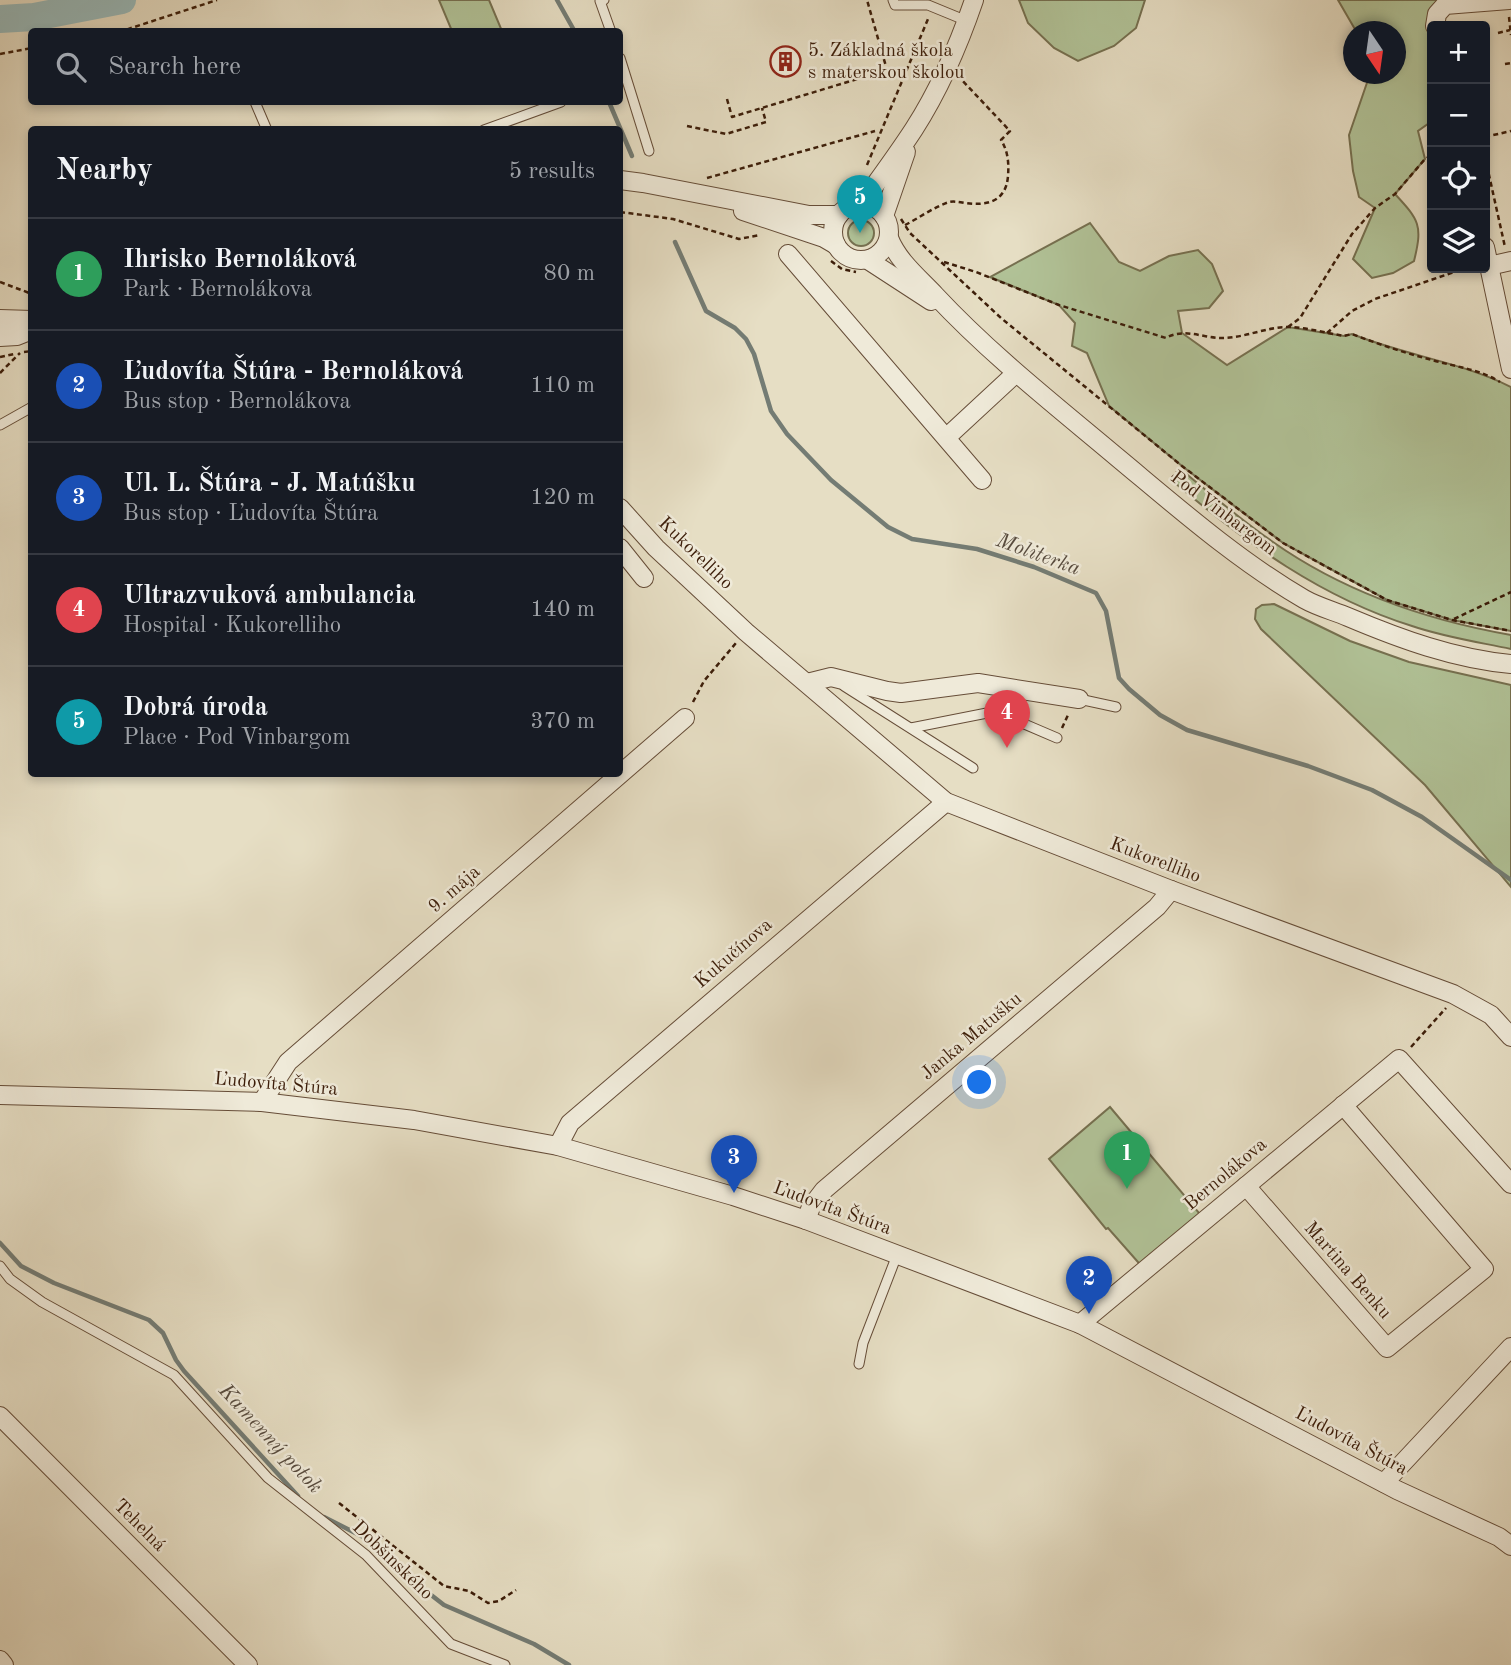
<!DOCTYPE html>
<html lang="en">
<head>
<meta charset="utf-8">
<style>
	body { margin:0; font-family:"Old Standard TT",serif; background:#20242c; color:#f1f3f6 }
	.controls { position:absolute; right:21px; top:21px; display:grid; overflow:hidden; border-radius:7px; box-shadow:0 4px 10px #0003 }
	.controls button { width:63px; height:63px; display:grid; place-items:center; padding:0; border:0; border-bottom:2px solid #363941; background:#171b24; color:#f1f3f6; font:35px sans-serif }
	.compass { position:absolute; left:1343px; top:21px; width:63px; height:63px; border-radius:50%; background:#171b24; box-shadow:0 4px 10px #0003; rotate:167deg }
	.you { position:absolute; left:980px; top:1083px; width:24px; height:24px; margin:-18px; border:5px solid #fff; border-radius:50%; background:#1a73e8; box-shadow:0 0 0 10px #1a73e833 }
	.badge { display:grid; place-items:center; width:46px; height:46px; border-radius:50%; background:#c59692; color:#fff; font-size:23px; font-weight:700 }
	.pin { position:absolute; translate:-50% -58px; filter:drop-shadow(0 2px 4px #0008) }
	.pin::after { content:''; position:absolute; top:37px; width:24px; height:21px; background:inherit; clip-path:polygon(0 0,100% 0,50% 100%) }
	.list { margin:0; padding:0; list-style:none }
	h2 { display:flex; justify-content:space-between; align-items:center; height:91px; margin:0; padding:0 28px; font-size:30px }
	h2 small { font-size:23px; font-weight:400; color:#9ea1a6 }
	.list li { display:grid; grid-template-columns:46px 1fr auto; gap:21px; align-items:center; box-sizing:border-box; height:112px; padding:0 28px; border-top:2px solid #363941 }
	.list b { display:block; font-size:26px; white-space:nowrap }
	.list p { margin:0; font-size:23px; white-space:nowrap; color:#9ea1a6 }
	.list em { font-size:23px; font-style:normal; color:#9ea1a6 }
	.icon { flex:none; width:38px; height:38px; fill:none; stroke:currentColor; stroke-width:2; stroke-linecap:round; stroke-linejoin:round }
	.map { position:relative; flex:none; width:1511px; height:1665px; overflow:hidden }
	.search { position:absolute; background:#171b24; box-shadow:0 4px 10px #0003; left:28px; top:28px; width:595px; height:77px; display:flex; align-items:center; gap:18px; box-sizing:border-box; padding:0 24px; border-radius:7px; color:#9ea1a6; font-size:26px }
	.panel { position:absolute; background:#171b24; box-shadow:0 4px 10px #0003; left:28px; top:126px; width:595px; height:651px; border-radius:7px }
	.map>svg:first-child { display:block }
	.green { fill:#b1c297; stroke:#767050; stroke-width:2 }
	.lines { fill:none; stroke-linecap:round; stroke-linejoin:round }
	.stream { stroke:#747c74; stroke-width:4.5 }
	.river { stroke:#99bbbc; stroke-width:28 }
	.lane-casing { stroke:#664d38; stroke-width:11 }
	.street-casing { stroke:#664d38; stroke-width:20 }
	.path { stroke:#3c1d09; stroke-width:2.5; stroke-dasharray:5 3.5; stroke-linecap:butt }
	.lane { stroke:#efead9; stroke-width:9 }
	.street { stroke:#efead9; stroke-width:18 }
	.labels { text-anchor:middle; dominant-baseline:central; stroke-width:5; stroke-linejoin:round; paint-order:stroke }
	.poi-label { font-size:19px; fill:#3c1d09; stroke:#efead9; text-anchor:start }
	.street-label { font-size:19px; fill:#3c1d09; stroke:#efead9 }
	.water-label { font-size:21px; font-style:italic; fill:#584c3f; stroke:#efead9 }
</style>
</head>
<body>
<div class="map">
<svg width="1511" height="1665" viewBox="0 0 1511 1665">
	<rect width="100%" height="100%" fill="#e6dec4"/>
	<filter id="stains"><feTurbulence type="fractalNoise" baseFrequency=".00286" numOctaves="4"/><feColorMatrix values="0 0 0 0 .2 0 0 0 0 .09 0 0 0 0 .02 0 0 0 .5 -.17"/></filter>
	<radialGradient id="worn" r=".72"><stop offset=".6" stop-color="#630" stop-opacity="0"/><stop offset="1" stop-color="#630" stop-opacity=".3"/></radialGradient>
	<!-- green -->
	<g class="green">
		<path d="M439 0H489L502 31H452Z"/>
		<path d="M1019 0H1145L1136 28 1114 46 1078 61 1054 48 1028 23Z"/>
		<path d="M1338 0H1444L1432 26V121L1418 131 1425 159 1395 194C1419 220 1423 225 1414 261L1393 273 1372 278 1353 259 1375 208 1359 197 1353 171 1349 135 1370 74H1396V32L1356 31Z"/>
		<circle cx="861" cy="233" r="13"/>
		<path d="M1090 223 1119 262 1140 271 1169 256 1198 250 1212 264 1223 291 1209 308 1178 311 1182 333 1227 365 1288 327 1344 336 1352 334C1404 355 1461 362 1511 387V631L1452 620 1387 600 1283 543 1182 466 1109 406 1087 353 1072 346 1075 323 1059 305 990 277Z"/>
		<path d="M1184 472C1213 496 1242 521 1273 542 1344 592 1426 620 1511 635V649C1478 642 1444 637 1412 626 1322 598 1246 543 1175 483Z"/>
		<path d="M1274 604 1350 641 1409 662 1511 685V887L1425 785 1261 629 1255 619 1256 609 1262 605Z"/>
		<path d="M1110 1107 1205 1220 1145 1270 1108 1228 1106 1229 1049 1159Z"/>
	</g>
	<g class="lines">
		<!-- stream -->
		<g class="stream">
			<path d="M557 0 575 32"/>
			<path d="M609 102 632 156"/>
			<path d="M675 242 706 311 735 328 746 339 754 354 771 411 787 434 831 480 888 527 912 539 977 549 1034 567 1096 593 1106 611 1119 678 1129 689 1160 715 1187 730 1308 766 1372 790 1422 817 1511 880"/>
			<path d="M0 1243 21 1266 54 1283 149 1320 163 1333 176 1360 184 1371 298 1496"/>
			<path d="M324 1517 375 1543 394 1566 444 1605 534 1644 569 1665"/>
		</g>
		<!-- river -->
		<path class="river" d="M0 19 34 17 122 0"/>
		<defs>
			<g id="lane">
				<path d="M604 0 600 1 611 32"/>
				<path d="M893 0 895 5H928L967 21"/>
				<path d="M620 58 649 151"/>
				<path d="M255 102 267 130"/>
				<path d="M484 130 561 102"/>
				<path d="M0 425 32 407"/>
				<path d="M844 686 973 768"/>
				<path d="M1079 699 1116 707"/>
				<path d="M911 728 987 713 1001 714 1057 738"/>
				<path d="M0 1266 10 1279 42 1302 174 1375 268 1478 366 1555 451 1644 505 1665"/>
				<path d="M859 1364 863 1343 897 1255"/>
			</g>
			<g id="street">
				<path d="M1435 26 1437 14 1445 5 1509 0"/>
				<path d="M620 180 643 183 809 215H839"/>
				<path d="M857 204 867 196C883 174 899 152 914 129 939 90 959 44 974 0"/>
				<circle cx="861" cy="232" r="28"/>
				<path d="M743 211 824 238 836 245"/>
				<path d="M884 216 906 152"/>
				<path d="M889 238C898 261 918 277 935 295 991 355 1055 405 1118 458 1177 507 1237 560 1304 599 1318 607 1334 611 1348 617 1400 639 1455 659 1511 664"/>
				<path d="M1485 247 1511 369"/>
				<path d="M788 254 982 480"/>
				<path d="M868 260 931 301"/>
				<path d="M1489 266 1511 261"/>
				<path d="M0 319 32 320"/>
				<path d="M0 337 17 336 32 330"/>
				<path d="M947 437 1016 373"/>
				<path d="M620 508 656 548 746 632 946 802 1171 890 1453 994 1491 1015 1511 1037"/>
				<path d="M620 548 644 578"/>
				<path d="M807 683 831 677 887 691 901 693 978 683 1079 699"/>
				<path d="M0 1095 262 1102 414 1120 558 1146 733 1196 806 1220 1080 1324 1397 1490 1499 1537 1511 1546"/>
				<path d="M262 1102 288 1062 685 718"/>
				<path d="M558 1146 570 1123 946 802"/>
				<path d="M1246 1186 1387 1348 1484 1269 1343 1105"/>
				<path d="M806 1220 811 1207 824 1190 1157 907 1171 890"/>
				<path d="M1080 1324 1399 1059 1511 1184"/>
				<path d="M0 1416 248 1665"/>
				<path d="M1384 1483 1511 1347"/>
				<path d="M0 1660 4 1665"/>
			</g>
		</defs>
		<!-- lane casing -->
		<use href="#lane" class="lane-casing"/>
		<!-- street casing -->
		<use href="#street" class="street-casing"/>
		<!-- path -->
		<g class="path">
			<path d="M1509 17 1511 35"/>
			<path d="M119 32 217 0"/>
			<path d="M1498 33 1510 30"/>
			<path d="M0 54 32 48"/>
			<path d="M1505 64 1511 63"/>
			<path d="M727 99 732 117 887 70 867 0"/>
			<path d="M687 126 726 134 766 122 762 108"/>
			<path d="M1485 137 1511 131"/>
			<path d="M1485 157 1505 247"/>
			<path d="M867 165 928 19"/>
			<path d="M707 178 875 131"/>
			<path d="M620 212 673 219 739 239 760 235"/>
			<path d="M901 219 910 233 1001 318 1182 466 1283 543 1387 600 1452 620 1511 631"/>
			<path d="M905 225C919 218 934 207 949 202 954 201 959 202 965 203 987 206 1006 202 1008 176 1009 163 1008 151 1001 140L1010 131 959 77"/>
			<path d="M831 261 842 269 856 272"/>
			<path d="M944 262 976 272 1059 305 1166 338C1183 328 1201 337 1219 338 1243 339 1268 326 1290 327 1308 328 1327 333 1344 336L1352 334C1378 344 1405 353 1432 360 1456 367 1479 369 1500 382"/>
			<path d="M0 282 32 294"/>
			<path d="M1288 327 1300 318 1352 234 1375 208 1395 194 1425 159 1432 155"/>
			<path d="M1327 333 1352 311 1375 299 1466 268"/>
			<path d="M24 352 32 351"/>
			<path d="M0 357 14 354"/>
			<path d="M0 373 20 353"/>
			<path d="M1171 479 1182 466"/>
			<path d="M1454 619 1511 592"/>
			<path d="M693 702 704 681 736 643"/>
			<path d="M1062 728 1068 715"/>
			<path d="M1411 1047 1446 1008"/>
			<path d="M339 1503 444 1586 469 1591 488 1603 499 1601 516 1590"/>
		</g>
		<!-- lane -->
		<use href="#lane" class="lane"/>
		<!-- street -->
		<use href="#street" class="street"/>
	</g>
	<!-- icons -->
	<defs>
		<symbol id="building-ring" viewBox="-11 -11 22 22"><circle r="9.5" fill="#efead9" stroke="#8f2418" stroke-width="1.5"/><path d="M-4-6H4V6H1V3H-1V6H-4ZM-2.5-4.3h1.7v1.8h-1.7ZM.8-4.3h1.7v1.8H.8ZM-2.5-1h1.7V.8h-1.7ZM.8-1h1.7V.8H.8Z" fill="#8f2418"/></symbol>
	</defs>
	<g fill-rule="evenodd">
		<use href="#building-ring" x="768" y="44" width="35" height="35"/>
	</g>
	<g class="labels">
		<!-- poi labels -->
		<g class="poi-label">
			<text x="808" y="51">5. Základná škola<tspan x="808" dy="22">s materskou školou</tspan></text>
		</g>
		<!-- street labels -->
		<g class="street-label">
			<text transform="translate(1223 514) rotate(37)">Pod Vinbargom</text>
			<text transform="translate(695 554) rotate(44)">Kukorelliho</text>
			<text transform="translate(1155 861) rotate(21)">Kukorelliho</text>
			<text transform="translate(455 890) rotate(-41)">9. mája</text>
			<text transform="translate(734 954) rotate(-41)">Kukučínova</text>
			<text transform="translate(972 1037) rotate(-40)">Janka Matušku</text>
			<text transform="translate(276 1085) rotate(5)">Ľudovíta Štúra</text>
			<text transform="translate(1226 1175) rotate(-40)">Bernolákova</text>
			<text transform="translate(832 1209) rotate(20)">Ľudovíta Štúra</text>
			<text transform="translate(1347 1271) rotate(49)">Martina Benku</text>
			<text transform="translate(1351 1442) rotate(28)">Ľudovíta Štúra</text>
			<text transform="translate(139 1526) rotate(45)">Tehelná</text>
			<text transform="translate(392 1561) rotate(44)">Dobšinského</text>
		</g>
		<!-- water labels -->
		<g class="water-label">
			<text transform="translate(1038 555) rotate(20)">Moliterka</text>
			<text transform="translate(270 1439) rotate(47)">Kamenný potok</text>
		</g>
	</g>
	<rect width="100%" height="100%" filter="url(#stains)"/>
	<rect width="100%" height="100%" fill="url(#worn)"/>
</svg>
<div class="controls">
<button>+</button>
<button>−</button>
<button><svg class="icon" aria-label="locate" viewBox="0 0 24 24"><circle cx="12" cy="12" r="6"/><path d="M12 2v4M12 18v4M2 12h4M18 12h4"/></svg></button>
<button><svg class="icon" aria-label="layers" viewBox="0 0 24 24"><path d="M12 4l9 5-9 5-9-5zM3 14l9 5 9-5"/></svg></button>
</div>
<svg class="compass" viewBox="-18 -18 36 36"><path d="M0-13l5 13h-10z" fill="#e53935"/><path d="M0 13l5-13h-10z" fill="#9ea1a6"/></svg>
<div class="you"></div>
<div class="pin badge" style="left:1127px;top:1189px;background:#2e9e5b">1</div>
<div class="pin badge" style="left:1089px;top:1314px;background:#1a4fb4">2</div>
<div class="pin badge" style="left:734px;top:1193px;background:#1a4fb4">3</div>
<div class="pin badge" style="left:1007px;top:748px;background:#e0444e">4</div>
<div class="pin badge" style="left:860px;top:233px;background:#0f9aa8">5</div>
<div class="search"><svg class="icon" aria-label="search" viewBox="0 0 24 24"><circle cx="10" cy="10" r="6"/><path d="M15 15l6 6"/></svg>Search here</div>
<section class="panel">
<h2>Nearby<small>5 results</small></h2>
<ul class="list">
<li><span class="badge" style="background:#2e9e5b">1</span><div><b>Ihrisko Bernoláková</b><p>Park · Bernolákova</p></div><em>80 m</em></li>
<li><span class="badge" style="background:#1a4fb4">2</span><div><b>Ľudovíta Štúra - Bernoláková</b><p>Bus stop · Bernolákova</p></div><em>110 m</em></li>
<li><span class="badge" style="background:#1a4fb4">3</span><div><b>Ul. L. Štúra - J. Matúšku</b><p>Bus stop · Ľudovíta Štúra</p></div><em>120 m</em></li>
<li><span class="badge" style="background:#e0444e">4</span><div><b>Ultrazvuková ambulancia</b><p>Hospital · Kukorelliho</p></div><em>140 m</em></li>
<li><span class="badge" style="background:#0f9aa8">5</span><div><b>Dobrá úroda</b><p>Place · Pod Vinbargom</p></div><em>370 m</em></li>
</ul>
</section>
</div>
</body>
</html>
